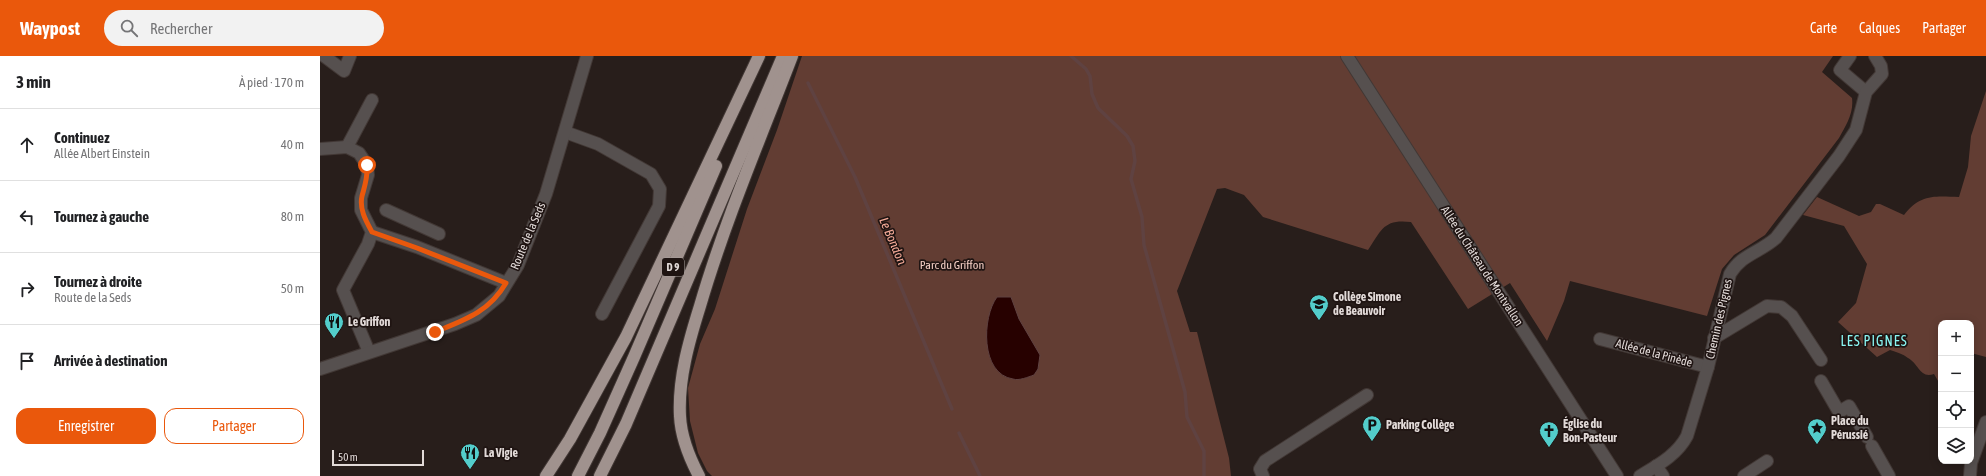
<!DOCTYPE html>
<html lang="fr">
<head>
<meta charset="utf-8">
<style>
	body { margin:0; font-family:"Asap Condensed",sans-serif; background:#f2f2f2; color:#202124 }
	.controls { position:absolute; right:12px; bottom:12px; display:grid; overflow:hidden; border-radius:8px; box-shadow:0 2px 10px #0003 }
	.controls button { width:36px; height:36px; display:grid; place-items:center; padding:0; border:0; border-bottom:1px solid #e0e0e0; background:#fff; color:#202124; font:20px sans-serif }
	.scale { position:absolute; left:12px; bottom:10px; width:92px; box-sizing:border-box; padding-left:4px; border:2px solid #e2dad8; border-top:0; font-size:11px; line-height:14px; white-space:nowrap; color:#e2dad8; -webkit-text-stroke:3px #1f1412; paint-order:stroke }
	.stop { position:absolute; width:12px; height:12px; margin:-9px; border:3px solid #ea580c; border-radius:50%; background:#fff }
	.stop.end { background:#ea580c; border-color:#fff; box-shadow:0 1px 4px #0008 }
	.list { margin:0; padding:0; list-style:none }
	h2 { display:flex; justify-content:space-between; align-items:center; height:52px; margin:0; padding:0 16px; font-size:17px }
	h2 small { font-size:13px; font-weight:400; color:#757577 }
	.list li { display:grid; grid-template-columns:26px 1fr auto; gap:12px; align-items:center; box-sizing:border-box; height:72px; padding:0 16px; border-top:1px solid #e0e0e0 }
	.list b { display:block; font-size:15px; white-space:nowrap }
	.list p { margin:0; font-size:13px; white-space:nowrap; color:#757577 }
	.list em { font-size:13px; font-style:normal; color:#757577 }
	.actions { display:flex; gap:8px; padding:12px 16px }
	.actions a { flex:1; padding:9px 0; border:1px solid #ea580c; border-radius:12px; text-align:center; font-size:14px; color:#ea580c }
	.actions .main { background:#ea580c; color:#fff }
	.icon { flex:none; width:22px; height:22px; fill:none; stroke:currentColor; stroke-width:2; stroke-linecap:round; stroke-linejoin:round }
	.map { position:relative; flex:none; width:1666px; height:420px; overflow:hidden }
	header { display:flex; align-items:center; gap:24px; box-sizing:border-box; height:56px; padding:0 20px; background:#ea580c; color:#fff }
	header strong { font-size:19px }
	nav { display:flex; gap:22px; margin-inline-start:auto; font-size:14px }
	.search { width:280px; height:36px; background:#f2f2f2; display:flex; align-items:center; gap:10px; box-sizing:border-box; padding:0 14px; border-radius:22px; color:#757577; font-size:15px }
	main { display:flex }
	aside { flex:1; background:#fff }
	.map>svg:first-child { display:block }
	.green { fill:#623d33 }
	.water { fill:#270100; stroke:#5f4241 }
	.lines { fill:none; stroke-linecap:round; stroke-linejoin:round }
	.stream { stroke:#5f4241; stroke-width:3.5 }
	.minor-casing { stroke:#423835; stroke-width:14 }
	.highway-casing { stroke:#423835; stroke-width:14 }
	.minor { stroke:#56504f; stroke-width:12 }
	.highway { stroke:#a0928e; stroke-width:12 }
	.route { stroke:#ea580c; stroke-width:5 }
	.labels { text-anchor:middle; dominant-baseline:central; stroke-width:3.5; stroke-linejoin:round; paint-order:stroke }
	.shield { fill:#1f1412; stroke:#a89f9d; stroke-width:1 }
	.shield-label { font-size:11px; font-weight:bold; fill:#e2dad8 }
	.street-label { font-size:12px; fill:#e2dad8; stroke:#1f1412 }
	.park-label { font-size:12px; fill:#f3cdc3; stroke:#1f1412 }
	.poi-label { font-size:12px; font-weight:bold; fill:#e2dad8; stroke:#1f1412; text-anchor:start }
	.water-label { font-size:13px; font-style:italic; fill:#f5ab98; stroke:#1f1412 }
	.quarter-label { font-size:14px; letter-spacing:1px; fill:#8af6f3; stroke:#1f1412 }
</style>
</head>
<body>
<header>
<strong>Waypost</strong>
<div class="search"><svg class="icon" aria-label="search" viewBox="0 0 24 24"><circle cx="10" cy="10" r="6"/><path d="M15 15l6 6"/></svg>Rechercher</div>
<nav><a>Carte</a><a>Calques</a><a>Partager</a></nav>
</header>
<main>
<aside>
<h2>3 min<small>À pied · 170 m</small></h2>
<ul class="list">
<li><svg class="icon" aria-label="ahead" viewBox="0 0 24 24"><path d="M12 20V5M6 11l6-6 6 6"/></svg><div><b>Continuez</b><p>Allée Albert Einstein</p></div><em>40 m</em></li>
<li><svg class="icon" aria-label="left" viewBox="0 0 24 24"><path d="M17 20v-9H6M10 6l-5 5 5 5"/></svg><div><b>Tournez à gauche</b></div><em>80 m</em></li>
<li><svg class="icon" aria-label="right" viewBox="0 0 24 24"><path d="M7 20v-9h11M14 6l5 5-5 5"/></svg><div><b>Tournez à droite</b><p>Route de la Seds</p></div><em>50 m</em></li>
<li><svg class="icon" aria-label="arrive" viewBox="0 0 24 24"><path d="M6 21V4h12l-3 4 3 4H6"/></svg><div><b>Arrivée à destination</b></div></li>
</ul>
<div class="actions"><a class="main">Enregistrer</a><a>Partager</a></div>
</aside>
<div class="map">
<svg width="1666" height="420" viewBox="0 0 1666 420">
	<rect width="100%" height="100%" fill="#281e1b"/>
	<!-- green -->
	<g class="green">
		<path d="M482 0H1513L1502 16 1532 42C1534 57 1526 69 1519 82L1445 179 1414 199 1402 213 1387 260 1250 225 1244 245 1227 285 1190 227 1148 253 1091 166C1064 163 1062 173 1048 194L943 161 924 139 905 132 897 133 857 235 870 276H877L909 402 911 420H392L387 415 378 397 370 365 368 332 380 288 395 253 427 153 457 74Z"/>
		<path d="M1666 35V301L1651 297V267H1621V330L1614 318C1600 323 1599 308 1588 302 1583 298 1576 296 1570 294L1557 301 1518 266 1536 247 1547 208 1524 170 1483 159 1497 141 1539 160 1551 156 1556 148H1560L1584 159C1600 138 1614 140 1639 141L1648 111 1651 80Z"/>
	</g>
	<!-- water -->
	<path class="water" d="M677 241H691L699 263 720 299 718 313 714 319C708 321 699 325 693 323 660 318 662 261 677 241Z"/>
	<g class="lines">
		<!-- stream -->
		<g class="stream">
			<path d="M751 0 766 13 770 20 772 38 778 52 807 80 813 90 815 105 811 123 822 161 824 189 865 336 867 361 884 395V420"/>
			<path d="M488 27 535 121 632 353"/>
			<path d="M639 377 660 420"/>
		</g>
		<defs>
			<g id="minor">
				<path d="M4 0 24 15 30 0"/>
				<path d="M1027 0 1297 420"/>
				<path d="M1530 0 1520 14 1546 36"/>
				<path d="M245 76 278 88 331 118 340 133 339 150 282 258"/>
				<path d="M27 91 52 44"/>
				<path d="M0 93 27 91 39 97 47 109 48 119 41 142V154L52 176 48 188 23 234 49 296"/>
				<path d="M66 154 119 178"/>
				<path d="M52 176 97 191 186 227"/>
				<path d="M1394 282 1447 250 1461 251 1472 260 1501 304"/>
				<path d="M1280 283 1388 311"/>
				<path d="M0 313 135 268 156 259 179 240 198 209 226 138 267 0"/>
				<path d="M1501 325 1519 356 1529 350 1547 381"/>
				<path d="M1552 390 1569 420"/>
				<path d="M1336 410 1343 420"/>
				<path d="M943 420 940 413 945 405 1047 339"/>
				<path d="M1320 420C1338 409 1357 399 1367 380L1388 311 1410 218C1422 198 1439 197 1456 182L1519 100 1536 74 1546 36 1562 18 1561 10 1555 0"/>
				<path d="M1424 420 1447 405"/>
				<path d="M1650 420 1651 407 1666 366"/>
			</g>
			<g id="highway">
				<path d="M226 420 250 383 306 281 439 0"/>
				<path d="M258 420 280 377 314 301 396 110"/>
				<path d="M280 420 306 368 463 0"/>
				<path d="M379 420C369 401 361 382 360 360 358 323 369 285 380 250 405 165 440 83 472 0"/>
			</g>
		</defs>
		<!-- minor casing -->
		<use href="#minor" class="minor-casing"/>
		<!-- highway casing -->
		<use href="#highway" class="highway-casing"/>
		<!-- minor -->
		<use href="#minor" class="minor"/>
		<!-- highway -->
		<use href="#highway" class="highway"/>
	</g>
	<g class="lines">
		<!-- route -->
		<path class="route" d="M47 109C48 121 45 129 42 140 39 153 46 165 52 176L97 192 186 227C169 256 145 264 115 276"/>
	</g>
	<!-- icons -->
	<defs>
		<symbol id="school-pin" viewBox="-11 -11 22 30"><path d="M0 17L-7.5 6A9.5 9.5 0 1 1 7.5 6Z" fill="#53cdcb" stroke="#1f1412"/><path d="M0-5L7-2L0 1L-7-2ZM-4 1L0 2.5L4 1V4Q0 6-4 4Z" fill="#111"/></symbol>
		<symbol id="restaurant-pin" viewBox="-11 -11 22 30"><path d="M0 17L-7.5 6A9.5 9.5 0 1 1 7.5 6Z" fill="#53cdcb" stroke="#1f1412"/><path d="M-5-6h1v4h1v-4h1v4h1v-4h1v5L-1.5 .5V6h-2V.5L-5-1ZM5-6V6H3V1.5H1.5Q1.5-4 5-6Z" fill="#111"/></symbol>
		<symbol id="parking-pin" viewBox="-11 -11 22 30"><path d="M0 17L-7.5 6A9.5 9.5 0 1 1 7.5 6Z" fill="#53cdcb" stroke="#1f1412"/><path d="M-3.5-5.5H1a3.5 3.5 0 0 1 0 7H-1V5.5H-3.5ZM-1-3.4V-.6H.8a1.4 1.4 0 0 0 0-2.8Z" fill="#111"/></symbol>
		<symbol id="sight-pin" viewBox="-11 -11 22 30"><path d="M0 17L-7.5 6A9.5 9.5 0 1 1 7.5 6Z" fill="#53cdcb" stroke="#1f1412"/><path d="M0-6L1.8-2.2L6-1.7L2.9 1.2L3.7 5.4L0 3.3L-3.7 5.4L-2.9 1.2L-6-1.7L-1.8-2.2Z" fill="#111"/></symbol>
		<symbol id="church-pin" viewBox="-11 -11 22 30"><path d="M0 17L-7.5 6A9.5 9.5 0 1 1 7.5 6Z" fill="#53cdcb" stroke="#1f1412"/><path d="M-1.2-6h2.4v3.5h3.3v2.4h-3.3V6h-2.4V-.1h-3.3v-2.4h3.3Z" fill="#111"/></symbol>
	</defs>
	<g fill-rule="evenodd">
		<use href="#school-pin" x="988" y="237" width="22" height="30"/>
		<use href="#restaurant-pin" x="3" y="255" width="22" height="30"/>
		<use href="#parking-pin" x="1041" y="358" width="22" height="30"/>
		<use href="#sight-pin" x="1486" y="361" width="22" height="30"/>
		<use href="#church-pin" x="1218" y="364" width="22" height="30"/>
		<use href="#restaurant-pin" x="139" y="386" width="22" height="30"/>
	</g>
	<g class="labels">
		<!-- shield labels -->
		<rect class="shield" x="342" y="202" width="22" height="18" rx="3"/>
		<g class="shield-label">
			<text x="353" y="211">D 9</text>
		</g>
		<!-- street labels -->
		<g class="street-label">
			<text transform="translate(208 180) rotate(-67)">Route de la Seds</text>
			<text transform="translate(1162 210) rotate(57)">Allée du Château de Montvallon</text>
			<text transform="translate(1399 263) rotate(-77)">Chemin des Pignes</text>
			<text transform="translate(1334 297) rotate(15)">Allée de la Pinède</text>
		</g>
		<!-- park labels -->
		<g class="park-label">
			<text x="632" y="209">Parc du Griffon</text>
		</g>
		<!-- poi labels -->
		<g class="poi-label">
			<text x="1013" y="241">Collège Simone<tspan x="1013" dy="14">de Beauvoir</tspan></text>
			<text x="28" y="266">Le Griffon</text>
			<text x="1511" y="365">Place du<tspan x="1511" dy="14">Pérussié</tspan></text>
			<text x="1243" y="368">Église du<tspan x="1243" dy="14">Bon-Pasteur</tspan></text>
			<text x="1066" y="369">Parking Collège</text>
			<text x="164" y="397">La Vigie</text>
		</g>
		<!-- water labels -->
		<g class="water-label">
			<text transform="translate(573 185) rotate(67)">Le Bondon</text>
		</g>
		<!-- quarter labels -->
		<g class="quarter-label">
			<text x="1554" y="285">LES PIGNES</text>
		</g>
	</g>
</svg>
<div class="controls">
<button>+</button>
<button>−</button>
<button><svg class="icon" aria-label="locate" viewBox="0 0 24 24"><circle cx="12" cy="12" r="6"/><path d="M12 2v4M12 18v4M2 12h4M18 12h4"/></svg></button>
<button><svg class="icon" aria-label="layers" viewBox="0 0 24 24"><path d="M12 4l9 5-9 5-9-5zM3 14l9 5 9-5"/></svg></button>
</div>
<div class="scale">50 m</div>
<div class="stop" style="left:47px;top:109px"></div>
<div class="stop end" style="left:115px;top:276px"></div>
</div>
</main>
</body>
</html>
